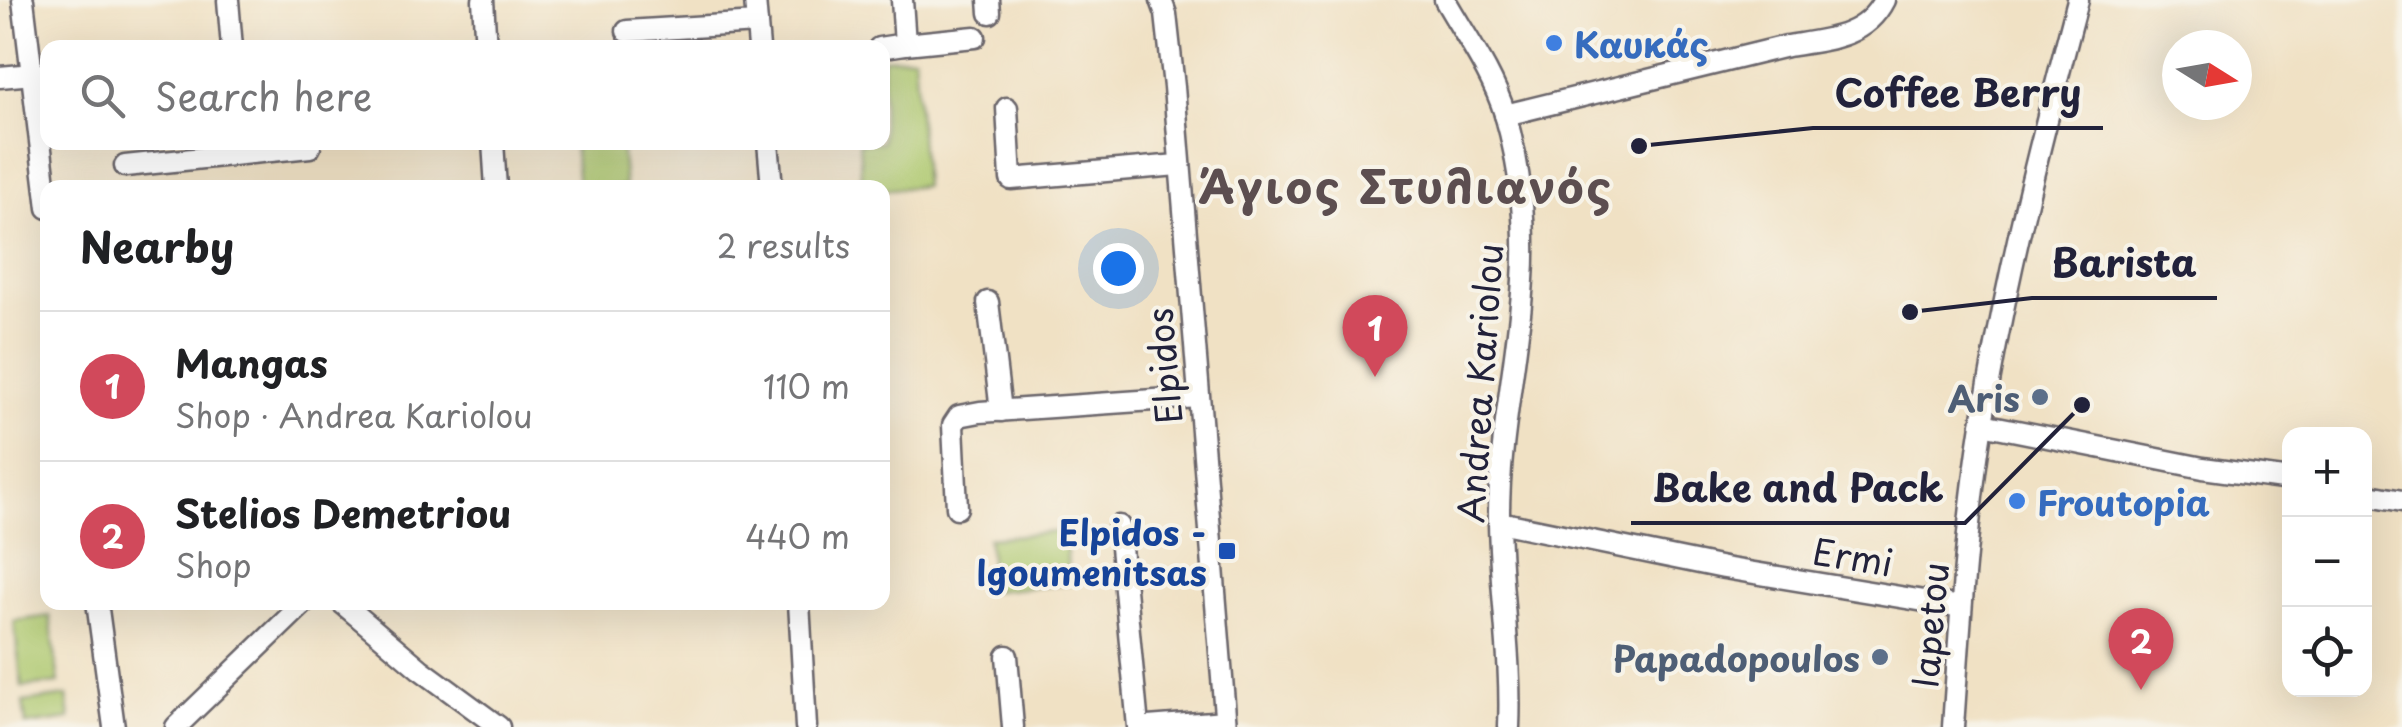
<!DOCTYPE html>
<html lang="en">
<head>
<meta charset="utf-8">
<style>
	body { margin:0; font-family:"Playpen Sans",sans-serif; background:#f2f2f2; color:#202124 }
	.controls { position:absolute; right:30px; bottom:30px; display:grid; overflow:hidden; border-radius:20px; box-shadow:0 10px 40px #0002 }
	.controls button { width:90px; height:90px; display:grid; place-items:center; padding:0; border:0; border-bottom:2px solid #e0e0e0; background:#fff; color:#202124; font:50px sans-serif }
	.compass { position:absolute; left:2162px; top:30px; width:90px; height:90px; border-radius:50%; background:#fff; box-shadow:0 10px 40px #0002; rotate:101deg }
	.you { position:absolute; left:1118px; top:268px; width:35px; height:35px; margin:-25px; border:8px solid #fff; border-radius:50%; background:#1a73e8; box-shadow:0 0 0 15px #1a73e833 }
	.badge { display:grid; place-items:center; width:65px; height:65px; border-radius:50%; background:#d1495b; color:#fff; font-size:32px; font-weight:700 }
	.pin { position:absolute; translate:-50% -82px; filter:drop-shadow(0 2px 5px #0008) }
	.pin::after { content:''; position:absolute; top:52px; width:35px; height:30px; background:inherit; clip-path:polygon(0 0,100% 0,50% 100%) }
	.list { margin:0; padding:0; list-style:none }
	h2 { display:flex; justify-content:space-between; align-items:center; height:130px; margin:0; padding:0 40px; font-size:42px }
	h2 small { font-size:32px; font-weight:400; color:#757577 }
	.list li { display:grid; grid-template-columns:65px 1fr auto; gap:30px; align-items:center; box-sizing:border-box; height:150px; padding:0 40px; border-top:2px solid #e0e0e0 }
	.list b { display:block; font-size:38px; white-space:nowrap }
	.list p { margin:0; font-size:32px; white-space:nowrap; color:#757577 }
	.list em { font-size:32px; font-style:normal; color:#757577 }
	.icon { flex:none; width:55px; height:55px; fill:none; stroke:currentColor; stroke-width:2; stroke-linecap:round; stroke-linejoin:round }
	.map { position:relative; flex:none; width:2402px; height:727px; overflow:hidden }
	.search { position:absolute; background:#fff; box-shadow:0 10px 40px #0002; left:40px; top:40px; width:850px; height:110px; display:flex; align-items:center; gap:25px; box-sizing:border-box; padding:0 35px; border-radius:20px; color:#757577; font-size:38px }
	.panel { position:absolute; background:#fff; box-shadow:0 10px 40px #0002; left:40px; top:180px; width:850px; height:430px; border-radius:20px }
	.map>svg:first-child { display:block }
	.green { fill:#adc86e; stroke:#687554; stroke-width:2.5 }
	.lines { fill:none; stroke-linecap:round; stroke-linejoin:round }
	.minor-casing { stroke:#6a656b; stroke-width:25 }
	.minor { stroke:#fff; stroke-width:20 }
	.shop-dot { fill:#3f7fe0; stroke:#f7f3e8; stroke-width:4 }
	.service-dot { fill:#5c6f8a; stroke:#f7f3e8; stroke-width:4 }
	.transit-dot { fill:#1a4fb4; stroke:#f7f3e8; stroke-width:4 }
	.labels { text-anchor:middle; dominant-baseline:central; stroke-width:8; stroke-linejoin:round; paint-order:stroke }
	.shop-label { font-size:35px; font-weight:bold; fill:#366cbe; stroke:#f7f3e8; text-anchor:start }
	.street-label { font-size:35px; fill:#22223b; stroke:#f7f3e8 }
	.service-label { font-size:35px; font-weight:bold; fill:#4e5e75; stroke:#f7f3e8; text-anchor:end }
	.transit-label { font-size:35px; font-weight:bold; fill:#164399; stroke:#f7f3e8; text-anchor:end }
	.district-label { font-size:45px; font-weight:bold; letter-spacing:2.5px; fill:#5c4e50; stroke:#f7f3e8 }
	.leader { fill:none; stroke:#22223b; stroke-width:4 }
	.callout-dot { fill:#22223b; stroke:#f7f3e8; stroke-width:4 }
	.callout-label { font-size:38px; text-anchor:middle; font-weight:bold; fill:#22223b; stroke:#f7f3e8; stroke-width:8; stroke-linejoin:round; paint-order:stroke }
</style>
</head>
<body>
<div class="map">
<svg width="2402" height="727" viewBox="0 0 2402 727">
	<rect width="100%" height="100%" fill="#f7f3e8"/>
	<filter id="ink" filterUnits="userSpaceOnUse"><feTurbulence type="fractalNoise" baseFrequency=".01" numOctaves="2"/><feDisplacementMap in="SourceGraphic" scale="20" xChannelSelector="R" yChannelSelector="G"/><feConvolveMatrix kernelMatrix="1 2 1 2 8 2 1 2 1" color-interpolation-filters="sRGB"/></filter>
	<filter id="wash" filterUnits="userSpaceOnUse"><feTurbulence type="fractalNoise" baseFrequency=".0048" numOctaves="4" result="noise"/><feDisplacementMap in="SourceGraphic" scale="40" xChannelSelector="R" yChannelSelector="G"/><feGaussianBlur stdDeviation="2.25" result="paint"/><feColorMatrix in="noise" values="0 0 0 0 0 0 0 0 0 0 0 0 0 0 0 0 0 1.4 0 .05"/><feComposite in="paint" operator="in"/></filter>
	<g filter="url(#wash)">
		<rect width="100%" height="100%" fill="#f0e1c4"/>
		<!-- green -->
		<g class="green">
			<path d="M914 56 924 186 883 190 862 187 859 143 882 142 883 58Z"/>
			<path d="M574 143H621L625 187H578Z"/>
			<path d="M1065 531 1069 584 993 591 988 538Z"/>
			<path d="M50 616 59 683 22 687 14 621Z"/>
			<path d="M67 696 70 719 26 725 23 702Z"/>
		</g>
	</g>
	<g filter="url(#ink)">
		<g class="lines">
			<defs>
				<g id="minor">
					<path d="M23 0 48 208"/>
					<path d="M228 0 232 48"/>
					<path d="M483 0 486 48"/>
					<path d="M755 0 759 48"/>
					<path d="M989 0 990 13"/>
					<path d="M1161 0 1166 14 1174 87 1226 727"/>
					<path d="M1445 0C1466 37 1492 73 1505 114 1520 165 1527 227 1523 280 1518 361 1498 440 1499 522 1500 590 1512 659 1509 727"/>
					<path d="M627 31 757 23"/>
					<path d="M905 44 975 37"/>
					<path d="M879 48 905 44 902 0"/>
					<path d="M0 77 33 74"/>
					<path d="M1007 108 1011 179 1178 165"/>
					<path d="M1505 115 1787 46C1825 40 1865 38 1884 0"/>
					<path d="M493 142 496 188"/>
					<path d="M768 142 772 188"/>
					<path d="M125 166 310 147"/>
					<path d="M988 302 1001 411"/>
					<path d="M1982 424 2203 468 2290 480"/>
					<path d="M2364 494 2402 501"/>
					<path d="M957 508 953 425 959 416 980 412 1198 397"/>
					<path d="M1499 522 1724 568 1961 607"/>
					<path d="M1119 526 1138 727"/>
					<path d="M97 602 114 727"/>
					<path d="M341 602 420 669 499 727"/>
					<path d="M799 602 806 727"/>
					<path d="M1007 656 1013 727"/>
					<path d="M176 727 305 602"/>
					<path d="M1148 727 1225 721"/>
					<path d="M1953 727C1960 626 1966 524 1982 424 2005 281 2041 140 2078 0"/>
				</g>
			</defs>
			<!-- minor casing -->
			<use href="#minor" class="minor-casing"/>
			<!-- minor -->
			<use href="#minor" class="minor"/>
		</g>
	</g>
	<!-- markers -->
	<g class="shop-dot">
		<circle cx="1554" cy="43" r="10"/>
		<circle cx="2017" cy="501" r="10"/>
	</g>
	<g class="service-dot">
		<circle cx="2040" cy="397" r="10"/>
		<circle cx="1880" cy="657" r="10"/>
	</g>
	<rect class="transit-dot" x="1217" y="541" width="20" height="20" rx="5"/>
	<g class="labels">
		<!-- shop labels -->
		<g class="shop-label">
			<text x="1574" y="43">Καυκάς</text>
			<text x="2037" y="501">Froutopia</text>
		</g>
		<!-- street labels -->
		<g class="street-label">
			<text transform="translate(1163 366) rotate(-95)">Elpidos</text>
			<text transform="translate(1479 383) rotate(-86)">Andrea Kariolou</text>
			<text transform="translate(1853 556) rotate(9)">Ermi</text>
			<text transform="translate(1929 625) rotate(-85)">Iapetou</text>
		</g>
		<!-- service labels -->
		<g class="service-label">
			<text x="2020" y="397">Aris</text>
			<text x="1860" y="657">Papadopoulos</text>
		</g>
		<!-- transit labels -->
		<g class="transit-label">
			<text x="1207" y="531">Elpidos -<tspan x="1207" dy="40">Igoumenitsas</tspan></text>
		</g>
		<!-- district labels -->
		<g class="district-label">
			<text x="1406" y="185">Άγιος Στυλιανός</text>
		</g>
	</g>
	<!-- callouts -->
	<path class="leader" d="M1639 146L1813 128H2103M1910 312L2032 298H2217M2082 405L1965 523H1631"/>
	<g class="callout-dot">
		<circle cx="1639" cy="146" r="10"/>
		<circle cx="1910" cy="312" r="10"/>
		<circle cx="2082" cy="405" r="10"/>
	</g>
	<g class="callout-label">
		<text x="1958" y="107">Coffee Berry</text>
		<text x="2124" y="277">Barista</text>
		<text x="1798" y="502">Bake and Pack</text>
	</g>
</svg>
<div class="controls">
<button>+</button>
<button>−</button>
<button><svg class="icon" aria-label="locate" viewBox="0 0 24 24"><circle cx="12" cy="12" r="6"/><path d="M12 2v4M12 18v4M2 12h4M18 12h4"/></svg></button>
</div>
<svg class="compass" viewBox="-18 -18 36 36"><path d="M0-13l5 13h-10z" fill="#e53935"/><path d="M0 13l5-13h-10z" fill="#757577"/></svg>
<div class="you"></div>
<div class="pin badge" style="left:1375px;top:377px">1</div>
<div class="pin badge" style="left:2141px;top:690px">2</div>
<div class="search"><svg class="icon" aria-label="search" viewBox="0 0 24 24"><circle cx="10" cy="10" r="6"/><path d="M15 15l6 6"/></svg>Search here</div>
<section class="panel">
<h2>Nearby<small>2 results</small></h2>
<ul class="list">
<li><span class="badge">1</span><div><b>Mangas</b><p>Shop · Andrea Kariolou</p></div><em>110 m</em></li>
<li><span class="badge">2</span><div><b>Stelios Demetriou</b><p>Shop</p></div><em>440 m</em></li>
</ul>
</section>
</div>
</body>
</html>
